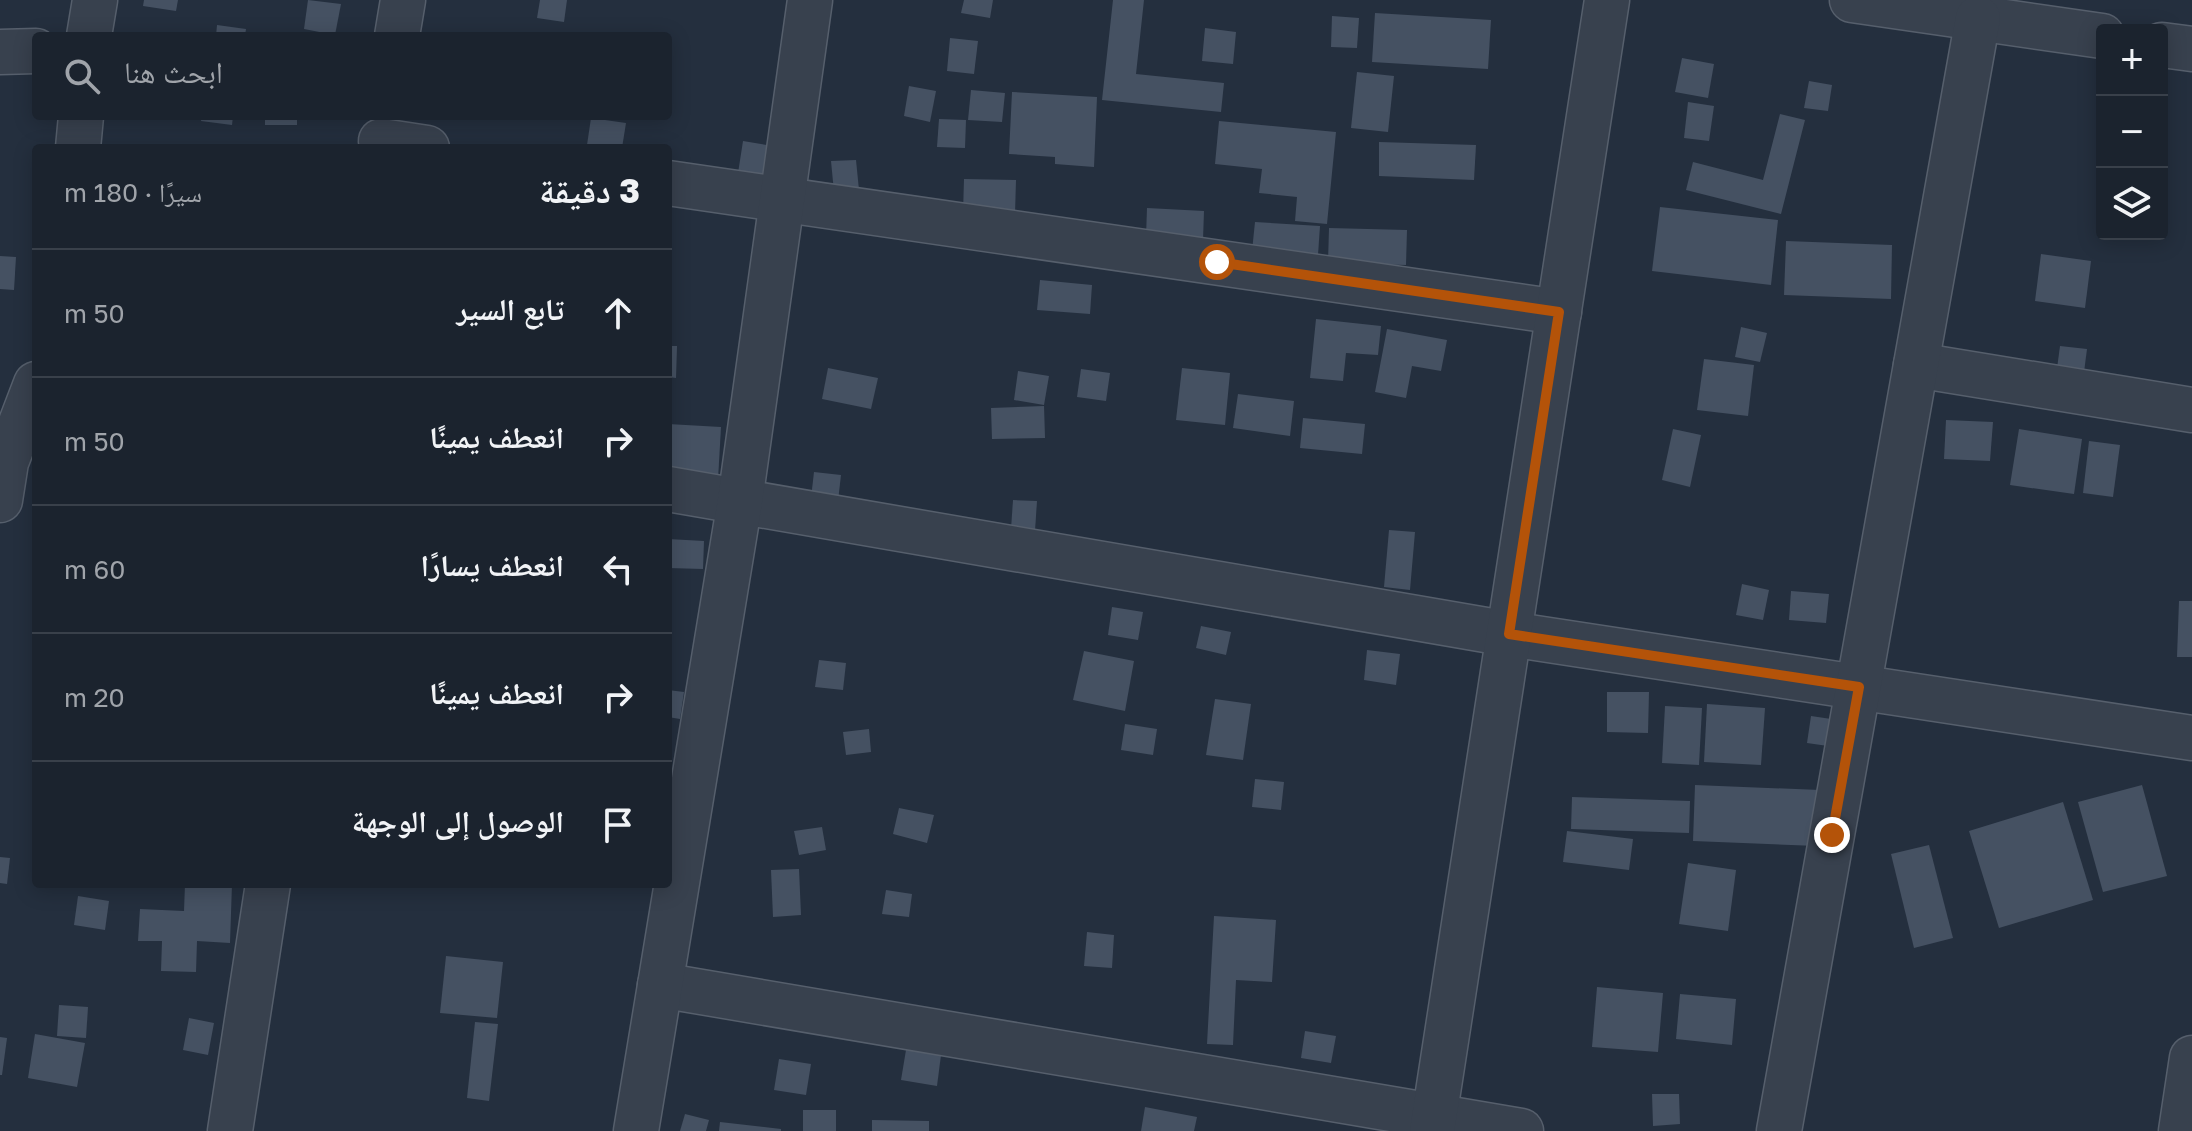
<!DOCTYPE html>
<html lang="ar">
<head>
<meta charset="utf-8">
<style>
	body { margin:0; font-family:"Golos Text","Noto Naskh Arabic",sans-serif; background:#242b36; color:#f1f3f6; direction:rtl }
	.controls { position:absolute; right:24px; top:24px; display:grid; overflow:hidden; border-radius:8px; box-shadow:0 4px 20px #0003 }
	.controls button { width:72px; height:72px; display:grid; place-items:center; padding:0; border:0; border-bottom:2px solid #39404a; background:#1b232e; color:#f1f3f6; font:40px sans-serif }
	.stop { position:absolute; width:24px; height:24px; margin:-18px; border:6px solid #b45309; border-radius:50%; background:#fff }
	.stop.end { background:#b45309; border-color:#fff; box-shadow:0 2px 8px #0008 }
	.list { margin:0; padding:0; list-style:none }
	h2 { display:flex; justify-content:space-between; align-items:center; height:104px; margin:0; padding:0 32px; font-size:34px }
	h2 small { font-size:26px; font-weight:400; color:#a0a4aa }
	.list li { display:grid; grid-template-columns:52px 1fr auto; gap:24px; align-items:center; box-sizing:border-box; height:128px; padding:0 32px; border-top:2px solid #39404a }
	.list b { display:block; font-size:30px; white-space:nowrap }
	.list em { font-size:26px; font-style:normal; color:#a0a4aa }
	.icon { flex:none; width:44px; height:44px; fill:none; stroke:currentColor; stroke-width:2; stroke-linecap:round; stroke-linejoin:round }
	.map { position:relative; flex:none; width:2192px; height:1131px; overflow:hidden; direction:ltr }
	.search { position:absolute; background:#1b232e; box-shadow:0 4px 20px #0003; left:32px; top:32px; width:640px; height:88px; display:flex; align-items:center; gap:20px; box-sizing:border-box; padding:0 28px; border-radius:8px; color:#a0a4aa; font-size:30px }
	.panel { position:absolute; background:#1b232e; box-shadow:0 4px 20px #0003; left:32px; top:144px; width:640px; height:744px; border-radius:8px; direction:rtl }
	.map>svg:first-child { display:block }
	.building { fill:#455162 }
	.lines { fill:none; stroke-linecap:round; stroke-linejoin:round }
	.minor-casing { stroke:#565f6c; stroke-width:47 }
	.minor { stroke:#38414e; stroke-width:44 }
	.route { stroke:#b45309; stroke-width:10 }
</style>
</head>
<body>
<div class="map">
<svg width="2192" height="1131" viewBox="0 0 2192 1131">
	<rect width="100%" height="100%" fill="#242f3e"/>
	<!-- building -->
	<g class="building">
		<path d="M144 0H178L176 11 143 6Z"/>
		<path d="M308 0 341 4 335 35 304 29Z"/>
		<path d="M540 0H567L564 22 537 18Z"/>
		<path d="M964 0H993L990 18 961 13Z"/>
		<path d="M1113 0H1144L1136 74 1224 83 1221 112 1102 100Z"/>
		<path d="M1375 13 1491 20 1488 69 1372 62Z"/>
		<path d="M1332 16 1359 18 1357 48 1331 47Z"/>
		<path d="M217 25 246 29 245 36H216Z"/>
		<path d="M1205 28 1236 32 1233 64 1202 61Z"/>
		<path d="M950 38 978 41 974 74 947 71Z"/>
		<path d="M1682 58 1714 64 1708 98 1675 92Z"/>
		<path d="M1357 72 1394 76 1388 132 1351 128Z"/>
		<path d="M1809 81 1832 85 1828 111 1804 108Z"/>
		<path d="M909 86 936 91 930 122 904 116Z"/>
		<path d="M971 90 1005 93 1002 122 968 120Z"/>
		<path d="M1012 92 1097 97 1094 167 1055 164V157L1009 154Z"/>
		<path d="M1688 102 1714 106 1709 141 1684 138Z"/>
		<path d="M1780 114 1805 120 1781 214 1686 190 1693 162 1763 180Z"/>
		<path d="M202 116H233L232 125 201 121Z"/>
		<rect x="265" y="116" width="32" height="9"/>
		<path d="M591 118 626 123 622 148 587 145Z"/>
		<path d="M939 119 966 120 965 148 937 147Z"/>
		<path d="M1219 121 1336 132 1327 224 1295 221 1297 197 1259 193 1262 169 1215 164Z"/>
		<path d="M743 141 773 146 768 178 738 173Z"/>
		<path d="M1379 142 1476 145 1474 180 1379 176Z"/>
		<path d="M856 160 859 190 834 192 831 161Z"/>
		<path d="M964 179 1016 180 1015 214 963 213Z"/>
		<path d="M1660 207 1778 220 1771 285 1652 271Z"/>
		<path d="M1147 208 1204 211 1203 240 1146 237Z"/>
		<path d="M1255 222 1320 226 1318 255 1252 251Z"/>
		<path d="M1329 228 1407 230 1406 265 1328 263Z"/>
		<path d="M1786 241 1892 245 1891 299 1784 295Z"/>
		<path d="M2041 254 2091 261 2085 308 2035 301Z"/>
		<path d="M0 256 16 257 14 290 0 289Z"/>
		<path d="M1040 280 1092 285 1090 314 1037 310Z"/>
		<path d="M1316 319 1381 326 1378 355 1346 353 1343 381 1310 378Z"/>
		<path d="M1741 327 1767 333 1760 362 1735 357Z"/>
		<path d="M1387 329 1447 340 1441 371 1412 366 1406 398 1375 392Z"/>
		<path d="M668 346H677L676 378 668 377Z"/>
		<path d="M2060 346 2087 349 2083 380 2056 376Z"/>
		<path d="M1704 359 1754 365 1748 416 1697 410Z"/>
		<path d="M828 368 878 378 871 409 822 399Z"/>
		<path d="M1182 368 1230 373 1225 425 1176 420Z"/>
		<path d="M1081 369 1110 373 1106 401 1077 397Z"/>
		<path d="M1018 371 1049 376 1044 405 1014 400Z"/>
		<path d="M1238 394 1294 401 1290 436 1233 428Z"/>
		<path d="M1044 406 1045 438 992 439 991 408Z"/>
		<path d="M1303 418 1365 424 1362 454 1300 448Z"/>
		<path d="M1946 420 1993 422 1990 461 1944 459Z"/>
		<path d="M668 424 721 427 718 480 668 478Z"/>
		<path d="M1673 429 1701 435 1690 487 1662 480Z"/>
		<path d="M2019 429 2082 439 2074 494 2010 485Z"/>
		<path d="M2089 441 2120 445 2113 497 2083 493Z"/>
		<path d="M814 472 841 475 838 501 811 498Z"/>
		<path d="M1013 500 1037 501 1035 531 1011 529Z"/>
		<path d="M1389 530 1415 532 1410 590 1384 587Z"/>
		<path d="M668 539 704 541 703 569 668 568Z"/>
		<path d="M1742 584 1769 590 1763 620 1736 615Z"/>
		<path d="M1791 591 1829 594 1826 623 1789 620Z"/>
		<path d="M2179 601H2192V657H2177Z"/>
		<path d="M1112 607 1143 612 1138 640 1108 635Z"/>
		<path d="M1201 626 1231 632 1226 655 1196 648Z"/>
		<path d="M1367 650 1400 654 1396 685 1364 680Z"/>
		<path d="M1084 651 1134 661 1125 711 1073 700Z"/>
		<path d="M819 660 846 663 843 690 815 687Z"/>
		<path d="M668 690 684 692 680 719 668 717Z"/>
		<path d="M1607 692H1649L1648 733 1607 732Z"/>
		<path d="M1215 699 1251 704 1243 760 1206 755Z"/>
		<path d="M1707 704 1765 708 1761 765 1704 762Z"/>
		<path d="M1665 706 1702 708 1699 765 1662 763Z"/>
		<path d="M1811 716 1838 720 1835 747 1807 743Z"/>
		<path d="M1125 724 1157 729 1153 755 1121 750Z"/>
		<path d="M869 729 871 752 846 755 843 732Z"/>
		<path d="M1255 779 1284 782 1281 810 1252 807Z"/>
		<path d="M1695 785 1820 790 1817 846 1693 841Z"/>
		<path d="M2142 785 2167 876 2103 892 2078 802Z"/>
		<path d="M1572 797 1690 801 1689 833 1571 829Z"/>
		<path d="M2063 802 2093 900 1999 928 1969 831Z"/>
		<path d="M899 808 934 815 927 843 893 834Z"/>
		<path d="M822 827 826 850 799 855 794 831Z"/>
		<path d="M1567 831 1633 839 1629 870 1563 862Z"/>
		<path d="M1929 845 1953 938 1914 948 1891 854Z"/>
		<path d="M0 857 10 858 7 884 0 883Z"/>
		<path d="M1688 863 1736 870 1728 931 1679 924Z"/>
		<path d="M799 869 801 915 773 917 771 870Z"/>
		<path d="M185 884H232L230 943 197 941 196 972 161 971 162 941H138L140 909 184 911Z"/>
		<path d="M886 890 912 894 909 917 882 914Z"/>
		<path d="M78 896 109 901 105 930 74 925Z"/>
		<path d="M1214 916 1276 920 1272 982 1236 980 1233 1045 1207 1044Z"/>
		<path d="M1087 932 1114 935 1112 968 1084 966Z"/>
		<path d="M446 956 503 962 497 1018 440 1013Z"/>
		<path d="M1597 987 1663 993 1658 1052 1592 1047Z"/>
		<path d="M1680 994 1736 999 1732 1045 1676 1039Z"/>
		<path d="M59 1005 88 1007 86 1038 57 1036Z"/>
		<path d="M189 1018 214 1023 208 1055 183 1050Z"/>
		<path d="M475 1022 498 1024 489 1101 467 1098Z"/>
		<path d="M1305 1031 1336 1036 1331 1063 1301 1058Z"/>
		<path d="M35 1034 85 1043 77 1087 28 1078Z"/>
		<path d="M0 1037 7 1038 2 1075H0Z"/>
		<path d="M906 1050 941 1055 937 1086 901 1080Z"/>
		<path d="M779 1059 811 1064 806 1095 774 1090Z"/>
		<path d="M1652 1094H1679L1680 1124 1653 1126Z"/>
		<path d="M1145 1107 1197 1117 1194 1131H1141Z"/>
		<rect x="803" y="1110" width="33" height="21"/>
		<path d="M685 1114 709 1120 706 1131H680Z"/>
		<path d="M872 1120 929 1121V1131H872Z"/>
		<path d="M720 1122 781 1129V1131H719Z"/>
	</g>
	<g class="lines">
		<defs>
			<g id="minor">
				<path d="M1852 0 2102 36"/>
				<path d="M89 36 95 0"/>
				<path d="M397 36 403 0"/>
				<path d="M2162 45 2192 49"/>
				<path d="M0 52 36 51"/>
				<path d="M381 141 427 148"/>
				<path d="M78 148 81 116"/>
				<path d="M668 183 1559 312"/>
				<path d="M1916 365 2192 410"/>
				<path d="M668 489 1509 634 2192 738"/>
				<path d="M0 500 6 462 36 384"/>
				<path d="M660 985 1521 1131"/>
				<path d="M230 1131 268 884"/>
				<path d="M636 1131 740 501 810 0"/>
				<path d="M1432 1131 1607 0"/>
				<path d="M1779 1131 1978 18"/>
				<path d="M2181 1131 2192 1058"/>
			</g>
		</defs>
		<!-- minor casing -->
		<use href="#minor" class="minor-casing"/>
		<!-- minor -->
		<use href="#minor" class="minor"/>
	</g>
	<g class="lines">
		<!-- route -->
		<path class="route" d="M1217 262 1559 312 1509 634 1859 687 1832 835"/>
	</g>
</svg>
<div class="controls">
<button>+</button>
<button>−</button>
<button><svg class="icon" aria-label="layers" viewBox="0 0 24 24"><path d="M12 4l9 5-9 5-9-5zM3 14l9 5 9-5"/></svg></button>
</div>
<div class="stop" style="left:1217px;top:262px"></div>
<div class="stop end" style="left:1832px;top:835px"></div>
<div class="search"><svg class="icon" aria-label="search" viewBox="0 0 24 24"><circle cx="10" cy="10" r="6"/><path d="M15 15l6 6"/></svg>ابحث هنا</div>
<section class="panel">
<h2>3 دقيقة<small>سيرًا · 180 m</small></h2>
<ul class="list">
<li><svg class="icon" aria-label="ahead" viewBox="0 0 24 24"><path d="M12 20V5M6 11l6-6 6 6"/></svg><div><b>تابع السير</b></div><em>50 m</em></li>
<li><svg class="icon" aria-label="right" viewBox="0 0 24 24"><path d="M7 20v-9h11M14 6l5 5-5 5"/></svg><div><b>انعطف يمينًا</b></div><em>50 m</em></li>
<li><svg class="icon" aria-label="left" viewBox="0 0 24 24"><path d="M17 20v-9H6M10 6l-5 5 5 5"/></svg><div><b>انعطف يسارًا</b></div><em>60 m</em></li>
<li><svg class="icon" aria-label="right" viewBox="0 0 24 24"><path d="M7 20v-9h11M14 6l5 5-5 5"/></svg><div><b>انعطف يمينًا</b></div><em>20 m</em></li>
<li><svg class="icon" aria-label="arrive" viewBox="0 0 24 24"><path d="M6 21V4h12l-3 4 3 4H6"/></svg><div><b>الوصول إلى الوجهة</b></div></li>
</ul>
</section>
</div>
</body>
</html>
